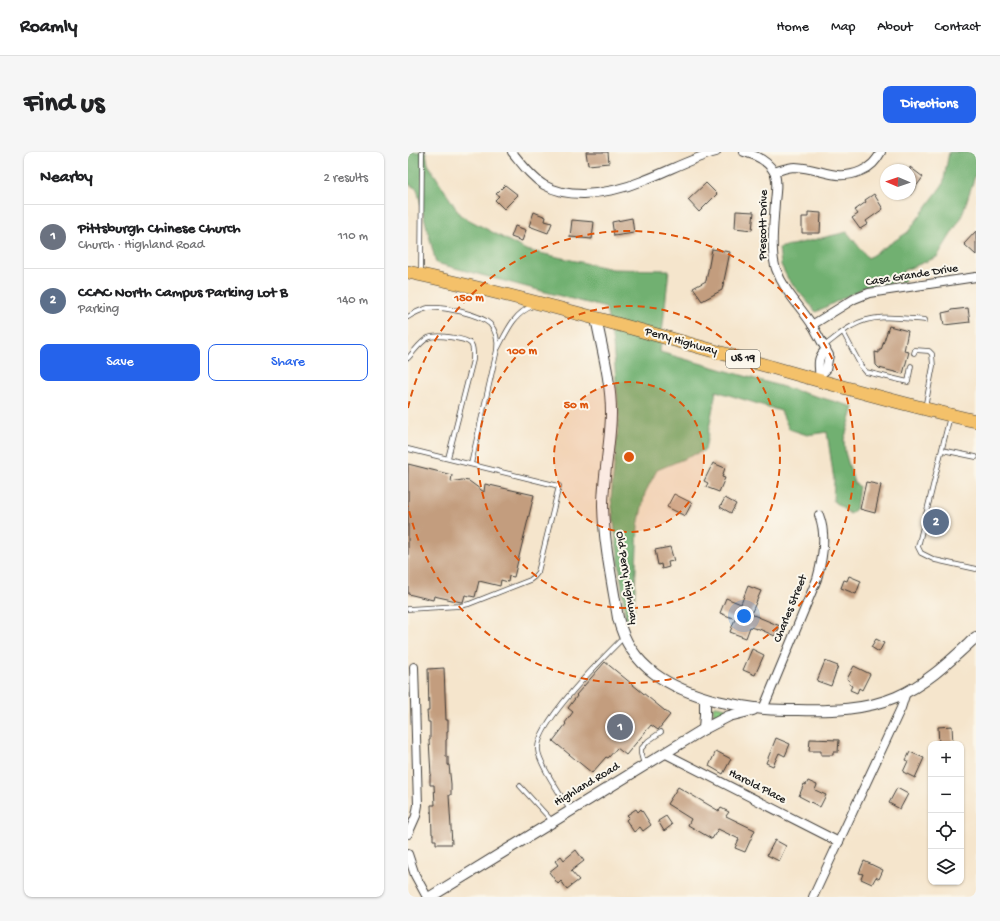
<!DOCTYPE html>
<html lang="en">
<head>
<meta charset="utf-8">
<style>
	body { margin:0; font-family:"Gochi Hand",sans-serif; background:#f6f6f6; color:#202124 }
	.controls { position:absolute; right:12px; bottom:12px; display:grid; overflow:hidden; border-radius:8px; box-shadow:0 1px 3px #0004 }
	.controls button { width:36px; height:36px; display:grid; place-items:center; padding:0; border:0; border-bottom:1px solid #e0e0e0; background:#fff; color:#202124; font:20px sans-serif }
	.compass { position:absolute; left:472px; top:12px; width:36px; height:36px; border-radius:50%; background:#fff; box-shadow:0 1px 3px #0004; rotate:272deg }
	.you { position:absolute; left:336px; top:464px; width:14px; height:14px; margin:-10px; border:3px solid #fff; border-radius:50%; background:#1a73e8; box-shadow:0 0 0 6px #1a73e833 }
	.badge { display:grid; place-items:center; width:26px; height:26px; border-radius:50%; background:#2563eb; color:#fff; font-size:13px; font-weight:700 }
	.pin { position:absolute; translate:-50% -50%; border:2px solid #fff; box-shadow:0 1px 4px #0006 }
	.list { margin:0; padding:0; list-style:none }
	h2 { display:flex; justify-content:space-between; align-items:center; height:52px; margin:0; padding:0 16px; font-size:17px }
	h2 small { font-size:13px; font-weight:400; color:#757577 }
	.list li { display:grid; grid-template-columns:26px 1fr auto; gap:12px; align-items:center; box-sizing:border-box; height:64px; padding:0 16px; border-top:1px solid #e0e0e0 }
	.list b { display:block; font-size:15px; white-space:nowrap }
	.list p { margin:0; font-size:13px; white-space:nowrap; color:#757577 }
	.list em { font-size:13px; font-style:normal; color:#757577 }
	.actions { display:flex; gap:8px; padding:12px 16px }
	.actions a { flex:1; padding:9px 0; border:1px solid #2563eb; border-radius:8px; text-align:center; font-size:14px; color:#2563eb }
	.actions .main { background:#2563eb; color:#fff }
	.icon { flex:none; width:22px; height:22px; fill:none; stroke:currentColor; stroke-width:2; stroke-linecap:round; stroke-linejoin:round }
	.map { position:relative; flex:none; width:568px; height:745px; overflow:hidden; border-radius:8px }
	header { display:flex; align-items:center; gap:24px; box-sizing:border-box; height:56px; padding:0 20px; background:#fff; border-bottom:1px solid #e0e0e0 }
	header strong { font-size:19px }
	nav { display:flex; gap:22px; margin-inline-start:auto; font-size:14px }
	.intro { display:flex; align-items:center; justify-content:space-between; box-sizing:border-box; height:96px; padding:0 24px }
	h1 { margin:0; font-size:28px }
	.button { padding:10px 18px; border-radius:8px; background:#2563eb; color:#fff; font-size:14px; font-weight:700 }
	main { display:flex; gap:24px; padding:0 24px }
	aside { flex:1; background:#fff; border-radius:8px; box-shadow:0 1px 3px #0004 }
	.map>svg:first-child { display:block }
	.green { fill:#8ccc83; stroke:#547450 }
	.forest { fill:#71b071; stroke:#466646 }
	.building { fill:#c39d7e }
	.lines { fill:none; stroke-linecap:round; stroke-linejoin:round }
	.service-casing { stroke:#3d3a36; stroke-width:5.5 }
	.minor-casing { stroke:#3d3a36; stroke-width:10 }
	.tertiary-casing { stroke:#3d3a36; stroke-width:12 }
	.primary-casing { stroke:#3d3a36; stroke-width:14 }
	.service { stroke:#fff; stroke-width:4 }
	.minor { stroke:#fff; stroke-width:8 }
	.tertiary { stroke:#fff; stroke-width:10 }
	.primary { stroke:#f4c16a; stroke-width:13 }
	.ring { fill:none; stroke:#de560d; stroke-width:2; stroke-dasharray:7 5 }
	.labels { text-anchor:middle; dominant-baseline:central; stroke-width:4; stroke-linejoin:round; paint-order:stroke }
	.shield { fill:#fbf7ec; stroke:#5f5e5a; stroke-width:1 }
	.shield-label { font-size:11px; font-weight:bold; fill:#1c1c1c }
	.street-label { font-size:12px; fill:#1c1c1c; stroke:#fbf7ec }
	.centre { fill:#de560d; stroke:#fbf7ec; stroke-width:2 }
	.ring-label { font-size:12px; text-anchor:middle; font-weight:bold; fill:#de560d; stroke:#fbf7ec; stroke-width:4; stroke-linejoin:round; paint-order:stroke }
</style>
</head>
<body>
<header>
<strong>Roamly</strong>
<nav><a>Home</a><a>Map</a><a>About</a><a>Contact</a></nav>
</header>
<div class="intro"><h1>Find us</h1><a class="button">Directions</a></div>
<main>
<aside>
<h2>Nearby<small>2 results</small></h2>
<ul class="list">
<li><span class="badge" style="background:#6b7280">1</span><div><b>Pittsburgh Chinese Church</b><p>Church · Highland Road</p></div><em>110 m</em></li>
<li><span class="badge" style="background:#5c6f8a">2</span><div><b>CCAC North Campus Parking Lot B</b><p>Parking</p></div><em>140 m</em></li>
</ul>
<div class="actions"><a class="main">Save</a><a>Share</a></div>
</aside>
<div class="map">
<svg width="568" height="745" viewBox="0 0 568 745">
	<rect width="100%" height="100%" fill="#fbf7ec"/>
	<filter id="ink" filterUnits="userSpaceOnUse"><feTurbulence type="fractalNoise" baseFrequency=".025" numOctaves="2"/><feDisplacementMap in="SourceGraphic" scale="8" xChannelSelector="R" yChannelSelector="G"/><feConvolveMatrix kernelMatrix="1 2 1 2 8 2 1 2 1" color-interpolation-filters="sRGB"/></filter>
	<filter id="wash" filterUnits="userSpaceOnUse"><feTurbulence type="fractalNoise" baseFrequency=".012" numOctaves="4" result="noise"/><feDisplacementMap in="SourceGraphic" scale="16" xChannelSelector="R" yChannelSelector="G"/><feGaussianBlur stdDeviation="0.9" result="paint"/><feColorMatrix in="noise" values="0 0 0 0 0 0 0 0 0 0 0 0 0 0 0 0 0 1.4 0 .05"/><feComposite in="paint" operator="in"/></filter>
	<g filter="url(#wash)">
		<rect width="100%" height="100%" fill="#f5e5cc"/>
		<!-- green -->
		<path class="green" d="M308 554 318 556V560L306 564 305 555Z"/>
		<!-- forest -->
		<g class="forest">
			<path d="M0 0H18L20 12 52 63 118 98 204 117 261 118 252 200 446 255 436 288 437 300 446 331 451 334 448 357 442 362 425 349 426 328 419 280 399 283 381 277 373 259 308 239 297 298 249 318 237 341 230 374 226 460 218 469 203 346 211 265 205 192 198 156 28 111 9 37 0 32Z"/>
			<path d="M541 0H568V21L553 66 529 105 495 119 497 129 459 134 408 160 380 127 373 113 371 96 439 80 460 106 500 80 535 32Z"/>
		</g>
		<g id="blocks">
			<!-- building -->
			<g class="building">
				<path d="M178 0H200L201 11 180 13Z"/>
				<path d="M502 15 515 25 502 43Z"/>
				<path d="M298 31 309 42 291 60 280 48Z"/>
				<path d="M97 33 110 43 96 57 87 48 91 44 88 42Z"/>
				<path d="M466 42 475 57 458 69 460 72 452 77 444 66 450 62 447 58 458 50 457 48Z"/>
				<path d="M328 59 346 60 344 78 327 76Z"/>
				<path d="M126 60 138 65 137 69 144 71 140 81 121 74Z"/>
				<path d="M400 60 413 61 412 81H394V65H400Z"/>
				<path d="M224 66 226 81 206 84 204 70Z"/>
				<path d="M164 68 186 70 184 87 162 85Z"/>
				<path d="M107 74 118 78 114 89 103 85Z"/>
				<path d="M568 79V103L556 92Z"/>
				<path d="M304 97 322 100 314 138 294 149 285 136 298 129Z"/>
				<path d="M560 156 562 170 536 173 534 161 543 159V158Z"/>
				<path d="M481 174 500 179 496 199 501 200 495 222 471 216 468 213 467 200 471 201V198H473Z"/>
				<path d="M305 311 317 316 314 325 317 326 311 340 298 335 300 331 296 329Z"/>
				<path d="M0 312 44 323 43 330 54 328 61 329 76 340 77 332 126 343 106 425 101 424 100 430 93 428 92 434 71 429 67 445 57 443 55 450H53L26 444 25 448 0 442Z"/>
				<path d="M458 330 473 333 467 361 452 357Z"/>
				<path d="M266 342 284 351 277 364 259 355Z"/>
				<path d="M317 346 328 352 323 361 312 355Z"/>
				<path d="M262 395 266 409 260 410 261 415 254 417 253 412 250 413 247 398Z"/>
				<path d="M441 424 453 429 448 442 433 436 436 428 439 429Z"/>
				<path d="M340 434 353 439 343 462 372 474 367 484 349 476V477L342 475 338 486 322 480 327 467 312 461 318 446 333 452Z"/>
				<path d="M468 487 476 491 471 500 463 495Z"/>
				<path d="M344 497 356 503 347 523 335 518Z"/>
				<path d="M417 509 430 514 423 534 409 529Z"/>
				<path d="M197 510 262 563 250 578 243 573 218 603 209 596 200 606 198 605 184 621 145 589 158 572 157 571 165 560 160 556 169 544 168 543Z"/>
				<path d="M446 514 462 522 454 538 451 536 449 541 442 538 444 534 441 532 442 529 439 527Z"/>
				<path d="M36 516 38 568H40V579H39V587L38 588V605H40V613H41L43 632V643H41L44 692H28V688H25V682H24L23 653H27L26 633H22V623H23L21 588H22V570H20L19 559H21L20 517Z"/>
				<path d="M544 574 545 592H531L530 575Z"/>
				<path d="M368 586 382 592 377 604 371 601 365 614 358 611Z"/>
				<path d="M402 587 431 588 430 600H425V603H413V599H401Z"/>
				<path d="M308 599 323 607 315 622 301 614Z"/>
				<path d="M502 600 516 606 507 626 495 620 500 609 498 608Z"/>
				<path d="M400 629 409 633 407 638 418 643 412 655 391 644 396 632 398 633Z"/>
				<path d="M270 635 311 659 313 656 321 660 318 664 347 678 337 700 327 696 331 687 310 677 304 687 280 673 283 667 259 652Z"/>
				<path d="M489 636 500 642 492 657 481 651Z"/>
				<path d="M228 657 230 660 233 657 243 673 235 679 232 675 226 680 218 668 221 665 219 663Z"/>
				<path d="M258 664 264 673 256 679 250 669Z"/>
				<path d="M367 688 378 694 371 709 359 703Z"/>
				<path d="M168 698 176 709 163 719 171 728 159 737 153 729 150 732 141 720 150 713 147 709 153 704 156 708Z"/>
				<path d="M456 709 475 718 471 727 468 725 464 732 453 727 455 722 451 721Z"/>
			</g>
		</g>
	</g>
	<g filter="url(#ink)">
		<use href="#blocks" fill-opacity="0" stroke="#3d3a36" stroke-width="1"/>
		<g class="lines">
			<defs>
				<g id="service">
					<path d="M13 120 14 0"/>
					<path d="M0 165C6 161 12 158 20 156 35 154 71 162 82 172 89 180 90 189 89 198L63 312"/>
					<path d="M435 180 453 214 458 220 500 230 503 214"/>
					<path d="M416 194C425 188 434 179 444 174 466 161 492 166 517 168"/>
					<path d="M90 196C99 179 106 161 125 154"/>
					<path d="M506 201 507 198 521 199 524 202 525 214 517 256"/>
					<path d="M0 206C6 200 12 190 20 186 28 182 58 186 63 192 66 196 65 203 65 208L40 306"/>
					<path d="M542 264 510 395 513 401 527 408 568 417"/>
					<path d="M0 297 151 334 130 420 126 425 122 428 61 452 52 454 0 457"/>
					<path d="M534 298 568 305"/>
					<path d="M236 613 233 602V597L240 589 253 580"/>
					<path d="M112 634 144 669"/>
					<path d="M162 658C154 645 131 612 130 598 127 572 197 504 216 485"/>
				</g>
				<g id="minor">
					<path d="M104 0C114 12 123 25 136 33 148 40 162 42 175 42 195 41 215 37 234 29 259 20 283 6 308 0"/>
					<path d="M336 0C347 3 360 9 366 20 370 28 368 41 367 50 366 69 362 100 368 117 376 139 392 154 405 174 410 183 415 193 421 203L418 218 412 223"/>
					<path d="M366 20C373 18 380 15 387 15 413 16 427 30 453 19 463 15 468 9 473 0"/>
					<path d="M404 173 446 147 461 141 568 125"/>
					<path d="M411 228C413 215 406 209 418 197"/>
					<path d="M355 557 409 427C415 406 419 383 411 363"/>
					<path d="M256 601 431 690"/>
					<path d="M0 682 8 664 10 653 6 515"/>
					<path d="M0 702 7 723 19 745"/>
					<path d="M405 745 493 556 498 540"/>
				</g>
				<g id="tertiary">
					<path d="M188 166C194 197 203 229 203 260 203 291 195 323 195 354 196 392 204 429 210 466 222 516 263 537 309 549 324 552 341 556 357 557 368 558 379 558 390 558 423 559 457 558 488 545 519 532 544 507 568 485"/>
					<path d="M296 577 297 563V546"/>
					<path d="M22 745 296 577 321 564 345 558"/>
				</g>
				<path id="primary" d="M0 120C111 144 221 175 331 206 410 228 488 251 568 269"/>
			</defs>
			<!-- service casing -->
			<use href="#service" class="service-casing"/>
			<!-- minor casing -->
			<use href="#minor" class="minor-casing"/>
			<!-- tertiary casing -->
			<use href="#tertiary" class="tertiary-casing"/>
			<!-- primary casing -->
			<use href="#primary" class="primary-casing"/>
			<!-- service -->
			<use href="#service" class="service"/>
			<!-- minor -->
			<use href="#minor" class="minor"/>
			<!-- tertiary -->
			<use href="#tertiary" class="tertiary"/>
			<!-- primary -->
			<use href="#primary" class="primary"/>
		</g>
	</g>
	<!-- distance rings -->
	<circle cx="221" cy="305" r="75" fill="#de560d" fill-opacity=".12"/>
	<g class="ring">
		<circle cx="221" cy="305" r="75"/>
		<circle cx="221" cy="305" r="151"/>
		<path d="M0 256A226 226 0 1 1 0 354"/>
	</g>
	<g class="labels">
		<!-- shield labels -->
		<rect class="shield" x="318" y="198" width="34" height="18" rx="3"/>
		<g class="shield-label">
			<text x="335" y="207">US 19</text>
		</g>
		<!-- street labels -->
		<g class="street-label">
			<text transform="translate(356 73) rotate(-89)">Prescott Drive</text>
			<text transform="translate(504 124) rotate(-9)">Casa Grande Drive</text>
			<text transform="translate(273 190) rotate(16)">Perry Highway</text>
			<text transform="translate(218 426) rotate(81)">Old Perry Highway</text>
			<text transform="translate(383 457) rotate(-68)">Charles Street</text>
			<text transform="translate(179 633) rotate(-31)">Highland Road</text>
			<text transform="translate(349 635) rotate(27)">Harold Place</text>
		</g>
	</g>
	<circle cx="221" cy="305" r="6" class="centre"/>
	<g class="ring-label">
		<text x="61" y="149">150 m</text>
		<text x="114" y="202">100 m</text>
		<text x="168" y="256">50 m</text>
	</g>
</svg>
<div class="controls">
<button>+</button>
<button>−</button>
<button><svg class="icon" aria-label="locate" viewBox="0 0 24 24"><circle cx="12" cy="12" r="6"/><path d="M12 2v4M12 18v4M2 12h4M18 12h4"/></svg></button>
<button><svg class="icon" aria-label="layers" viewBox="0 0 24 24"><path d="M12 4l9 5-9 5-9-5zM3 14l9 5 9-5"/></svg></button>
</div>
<svg class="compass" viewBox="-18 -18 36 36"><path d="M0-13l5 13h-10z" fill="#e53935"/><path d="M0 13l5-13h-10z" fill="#757577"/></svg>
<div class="you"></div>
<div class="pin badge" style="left:212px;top:575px;background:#6b7280">1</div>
<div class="pin badge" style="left:528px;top:370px;background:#5c6f8a">2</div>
</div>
</main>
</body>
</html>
